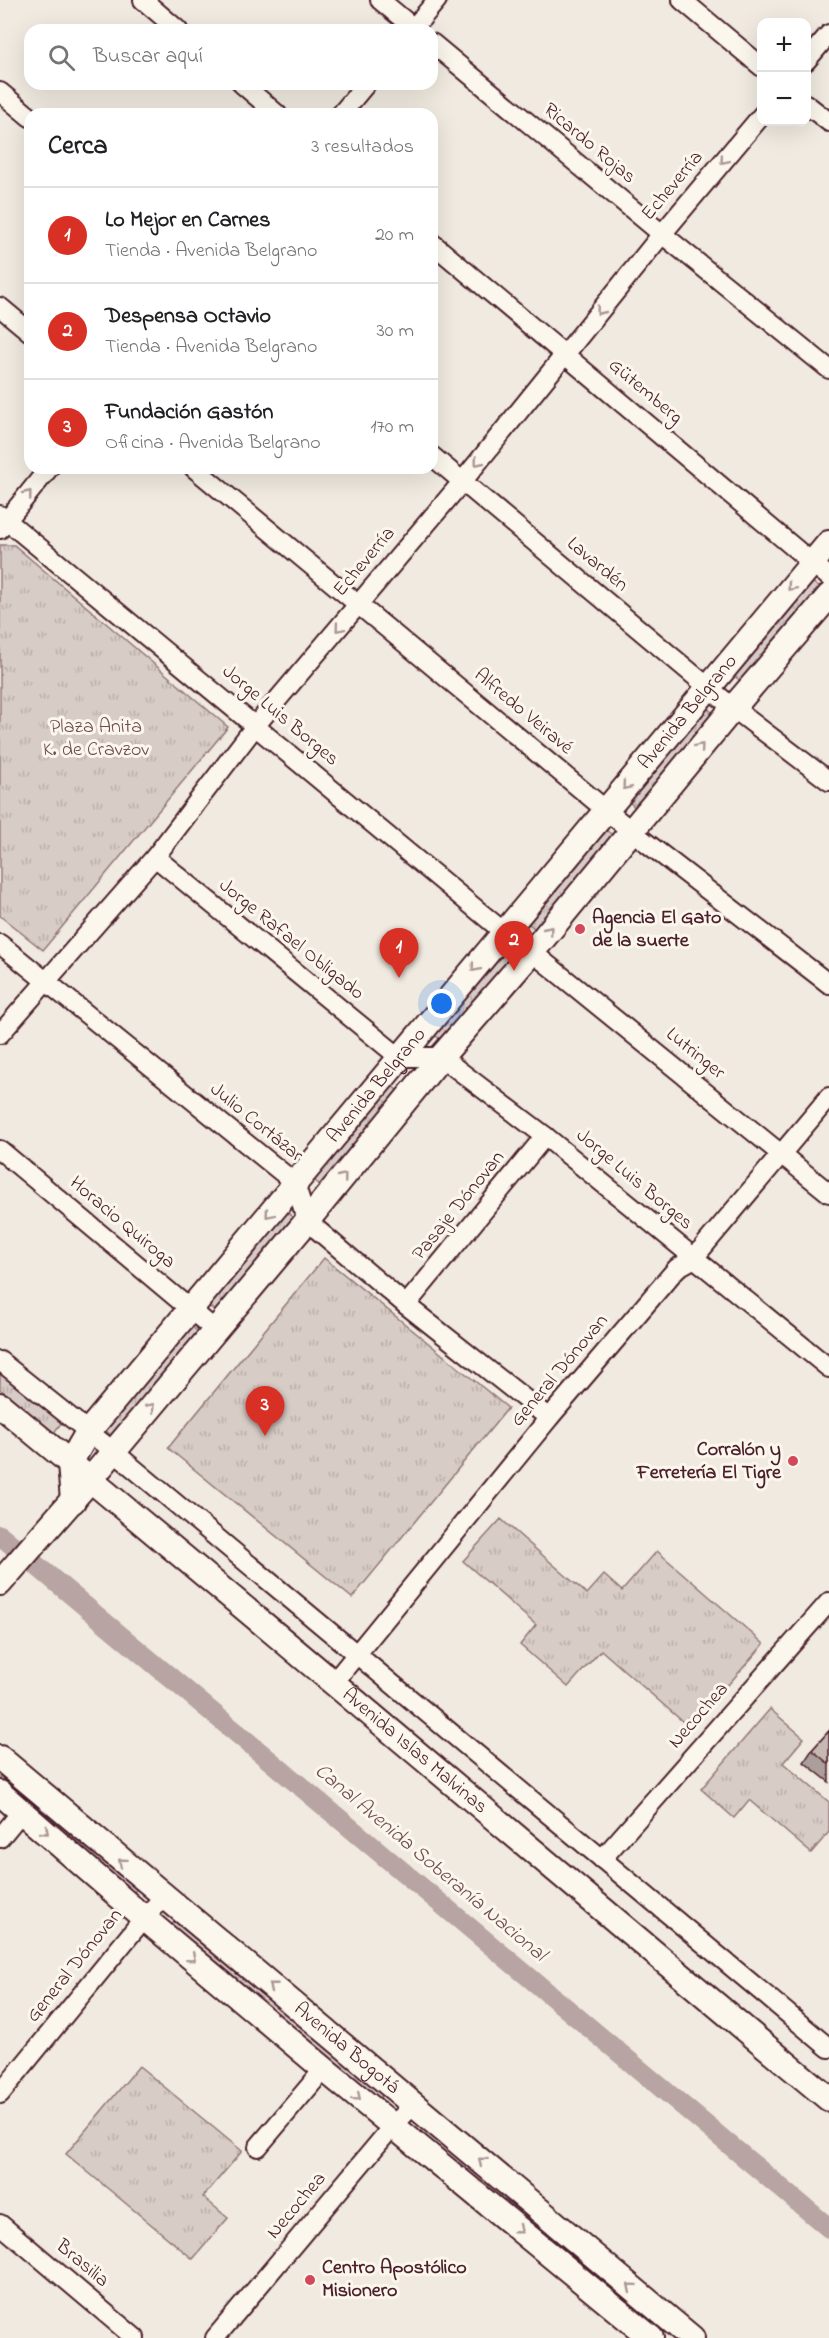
<!DOCTYPE html>
<html lang="es">
<head>
<meta charset="utf-8">
<style>
	body { margin:0; font-family:"Indie Flower",sans-serif; background:#f2f2f2; color:#202124 }
	.controls { position:absolute; right:18px; top:18px; display:grid; overflow:hidden; border-radius:12px; box-shadow:0 6px 24px #0002 }
	.controls button { width:54px; height:54px; display:grid; place-items:center; padding:0; border:0; border-bottom:2px solid #e0e0e0; background:#fff; color:#202124; font:30px sans-serif }
	.you { position:absolute; left:442px; top:1004px; width:21px; height:21px; margin:-15px; border:4px solid #fff; border-radius:50%; background:#1a73e8; box-shadow:0 0 0 9px #1a73e833 }
	.badge { display:grid; place-items:center; width:39px; height:39px; border-radius:50%; background:#d93025; color:#fff; font-size:20px; font-weight:700 }
	.pin { position:absolute; translate:-50% -50px; filter:drop-shadow(0 2px 3px #0008) }
	.pin::after { content:''; position:absolute; top:32px; width:21px; height:18px; background:inherit; clip-path:polygon(0 0,100% 0,50% 100%) }
	.list { margin:0; padding:0; list-style:none }
	h2 { display:flex; justify-content:space-between; align-items:center; height:78px; margin:0; padding:0 24px; font-size:26px }
	h2 small { font-size:20px; font-weight:400; color:#757577 }
	.list li { display:grid; grid-template-columns:39px 1fr auto; gap:18px; align-items:center; box-sizing:border-box; height:96px; padding:0 24px; border-top:2px solid #e0e0e0 }
	.list b { display:block; font-size:22px; white-space:nowrap }
	.list p { margin:0; font-size:20px; white-space:nowrap; color:#757577 }
	.list em { font-size:20px; font-style:normal; color:#757577 }
	.icon { flex:none; width:33px; height:33px; fill:none; stroke:currentColor; stroke-width:2; stroke-linecap:round; stroke-linejoin:round }
	.map { position:relative; flex:none; width:829px; height:2338px; overflow:hidden }
	.search { position:absolute; background:#fff; box-shadow:0 6px 24px #0002; left:24px; top:24px; width:414px; height:66px; display:flex; align-items:center; gap:15px; box-sizing:border-box; padding:0 21px; border-radius:18px; color:#757577; font-size:22px }
	.panel { position:absolute; background:#fff; box-shadow:0 6px 24px #0002; left:24px; top:108px; width:414px; height:366px; border-radius:18px }
	.map>svg:first-child { display:block }
	.grass { fill:url(#grass-tufts); stroke:#917678; stroke-width:1.5 }
	.lines { fill:none; stroke-linecap:round; stroke-linejoin:round }
	.canal { stroke:#b8a4a2; stroke-width:20 }
	.minor-casing { stroke:#4a1f2b; stroke-width:22 }
	.major-casing { stroke:#4a1f2b; stroke-width:28 }
	.minor { stroke:#fbf7ec; stroke-width:18 }
	.major { stroke:#fbf7ec; stroke-width:24 }
	.wall { fill:#ac9e9a; stroke:#4a1f2b; stroke-width:1.5 }
	.building { fill:#c8b8b3; stroke:#4a1f2b; stroke-width:1.5 }
	.oneway { stroke:#ab9695 }
	.poi-dot { fill:#d1495b; stroke:#fbf7ec; stroke-width:2 }
	.labels { text-anchor:middle; dominant-baseline:central; stroke-width:6; stroke-linejoin:round; paint-order:stroke }
	.street-label { font-size:20px; fill:#4a1f2b; stroke:#fbf7ec }
	.park-label { font-size:20px; fill:#6e4a52; stroke:#fbf7ec }
	.poi-label { font-size:20px; font-weight:bold; fill:#4a1f2b; stroke:#fbf7ec; text-anchor:start }
	.water-label { font-size:21px; font-style:italic; fill:#704e55; stroke:#fbf7ec }
</style>
</head>
<body>
<div class="map">
<svg width="829" height="2338" viewBox="0 0 829 2338">
	<defs>
		<pattern id="grass-tufts" width="24" height="20" patternUnits="userSpaceOnUse" patternTransform="scale(1.5)"><rect width="24" height="20" fill="#d8ccc6"/><path d="M3 7l-1-3M5 7V3M7 7l1-3M15 17l-1-3M17 17v-4M19 17l1-3" fill="none" stroke="#bbafaa"/></pattern>
	</defs>
	<rect width="100%" height="100%" fill="#f0eae0"/>
	<filter id="ink" filterUnits="userSpaceOnUse"><feTurbulence type="fractalNoise" baseFrequency=".0167" numOctaves="2"/><feDisplacementMap in="SourceGraphic" scale="12" xChannelSelector="R" yChannelSelector="G"/><feConvolveMatrix kernelMatrix="1 2 1 2 8 2 1 2 1" color-interpolation-filters="sRGB"/></filter>
	<g filter="url(#ink)">
		<!-- grass -->
		<g class="grass">
			<path d="M0 545H14L228 727 43 950 0 916Z"/>
			<path d="M811 581 821 589 743 683 732 674Z"/>
			<path d="M707 708 717 716 638 810 628 801Z"/>
			<path d="M605 829 616 838 537 931 527 922Z"/>
			<path d="M507 947 517 955 444 1042 433 1034Z"/>
			<path d="M389 1083 399 1092 320 1185 310 1177Z"/>
			<path d="M286 1211 296 1220 218 1313 207 1305Z"/>
			<path d="M324 1258 508 1408 352 1598 168 1448Z"/>
			<path d="M191 1326 202 1335 114 1438 104 1429Z"/>
			<path d="M0 1373 62 1422 53 1434 0 1389Z"/>
			<path d="M501 1519 587 1594 604 1575 622 1591 657 1551 764 1644 690 1728 601 1650 568 1687 520 1645 536 1625 463 1561Z"/>
			<path d="M770 1709 804 1738 783 1763 829 1802V1832L811 1853 749 1800 734 1818 701 1789Z"/>
			<path d="M0 1768 138 1887 133 1894 0 1783Z"/>
			<path d="M175 1921 384 2093 377 2101 170 1927Z"/>
			<path d="M139 2066 242 2151 203 2197 228 2218 193 2259 66 2154Z"/>
			<path d="M425 2128 632 2301 627 2306 420 2133Z"/>
		</g>
		<g class="lines">
			<!-- canal -->
			<path class="canal" d="M0 1535 829 2228"/>
			<defs>
				<g id="minor">
					<path d="M143 0 178 30"/>
					<path d="M380 0 416 30"/>
					<path d="M682 0 762 67"/>
					<path d="M412 30 437 0"/>
					<path d="M432 43 662 234 829 369"/>
					<path d="M806 61 829 34"/>
					<path d="M242 84 277 114"/>
					<path d="M0 92 30 117"/>
					<path d="M806 104 829 122"/>
					<path d="M341 114 366 84"/>
					<path d="M432 243 829 577"/>
					<path d="M0 307 30 332"/>
					<path d="M432 456 733 708 829 781"/>
					<path d="M194 468 630 830 829 984"/>
					<path d="M0 515 505 933 532 952 829 1193"/>
					<path d="M0 529 49 468"/>
					<path d="M155 857 399 1057H441L545 1136 829 1368"/>
					<path d="M0 944 295 1183 307 1221 406 1305 549 1418"/>
					<path d="M0 1034 155 857 256 725 462 482 662 234 762 115"/>
					<path d="M0 1150 215 1330"/>
					<path d="M406 1305 545 1136"/>
					<path d="M0 1361 114 1452 829 2048"/>
					<path d="M334 1682 549 1418 677 1268 693 1259 829 1097"/>
					<path d="M0 1838 22 1811"/>
					<path d="M602 1859 829 1602"/>
					<path d="M0 2094 144 1918 164 1897"/>
					<path d="M258 2147 324 2069"/>
					<path d="M0 2224 135 2338"/>
					<path d="M215 2338 392 2127 415 2103"/>
				</g>
				<g id="major">
					<path id="s1" d="M0 1405C279 1634 552 1869 829 2099"/>
					<path id="s2" d="M73 1501 70 1463 88 1432 829 543"/>
					<path d="M0 1583 90 1480 307 1221 441 1057 532 952 733 708 829 596"/>
					<path id="s3" d="M0 1758 692 2338"/>
					<path d="M0 1793 144 1918 324 2069 651 2338"/>
				</g>
			</defs>
			<!-- minor casing -->
			<use href="#minor" class="minor-casing"/>
			<!-- major casing -->
			<use href="#major" class="major-casing"/>
			<!-- minor -->
			<use href="#minor" class="minor"/>
			<!-- major -->
			<use href="#major" class="major"/>
		</g>
		<!-- wall -->
		<path class="wall" d="M829 1731V1782L804 1762 812 1750Z"/>
		<!-- building -->
		<path class="building" d="M829 1731V1764L812 1750Z"/>
		<!-- one-way arrows -->
		<defs><path id="oneway-chevron" d="M-2-3.5L2.5 0L-2 3.5" fill="none" stroke-width="1.6" stroke-linecap="round" stroke-linejoin="round" transform="scale(1.5)"/></defs>
		<g class="oneway">
			<use href="#oneway-chevron" transform="translate(724 160) rotate(130)"/>
			<use href="#oneway-chevron" transform="translate(600 311) rotate(129)"/>
			<use href="#oneway-chevron" transform="translate(478 462) rotate(129)"/>
			<use href="#oneway-chevron" transform="translate(28 494) rotate(-51)"/>
			<use href="#oneway-chevron" transform="translate(791 587) rotate(130)"/>
			<use href="#oneway-chevron" transform="translate(339 628) rotate(130)"/>
			<use href="#oneway-chevron" transform="translate(700 747) rotate(-50)"/>
			<use href="#oneway-chevron" transform="translate(626 786) rotate(130)"/>
			<use href="#oneway-chevron" transform="translate(549 930) rotate(-51)"/>
			<use href="#oneway-chevron" transform="translate(475 968) rotate(130)"/>
			<use href="#oneway-chevron" transform="translate(343 1177) rotate(-51)"/>
			<use href="#oneway-chevron" transform="translate(269 1214) rotate(130)"/>
			<use href="#oneway-chevron" transform="translate(151 1407) rotate(-50)"/>
			<use href="#oneway-chevron" transform="translate(45 1831) rotate(41)"/>
			<use href="#oneway-chevron" transform="translate(122 1862) rotate(-140)"/>
			<use href="#oneway-chevron" transform="translate(192 1958) rotate(40)"/>
			<use href="#oneway-chevron" transform="translate(272 1986) rotate(-141)"/>
			<use href="#oneway-chevron" transform="translate(357 2097) rotate(40)"/>
			<use href="#oneway-chevron" transform="translate(482 2161) rotate(-140)"/>
			<use href="#oneway-chevron" transform="translate(519 2230) rotate(39)"/>
			<use href="#oneway-chevron" transform="translate(631 2287) rotate(-140)"/>
		</g>
	</g>
	<!-- markers -->
	<g class="poi-dot">
		<circle cx="580" cy="929" r="6"/>
		<circle cx="793" cy="1461" r="6"/>
		<circle cx="310" cy="2280" r="6"/>
	</g>
	<g class="labels">
		<!-- street labels -->
		<g class="street-label">
			<text transform="translate(589 144) rotate(40)">Ricardo Rojas</text>
			<text transform="translate(673 186) rotate(-50)">Echeverría</text>
			<text transform="translate(645 392) rotate(40)">Gütemberg</text>
			<text transform="translate(365 562) rotate(-50)">Echeverría</text>
			<text transform="translate(597 565) rotate(40)">Lavardén</text>
			<text stroke="none"><textPath href="#s2" startOffset="1011">Avenida Belgrano</textPath></text>
			<text transform="translate(523 712) rotate(40)">Alfredo Veiravé</text>
			<text transform="translate(280 716) rotate(40)">Jorge Luis Borges</text>
			<text transform="translate(291 940) rotate(39)">Jorge Rafael Obligado</text>
			<text transform="translate(695 1054) rotate(39)">Lutringer</text>
			<text stroke="none"><textPath href="#s2" startOffset="525">Avenida Belgrano</textPath></text>
			<text transform="translate(256 1123) rotate(39)">Julio Cortázar</text>
			<text transform="translate(634 1180) rotate(40)">Jorge Luis Borges</text>
			<text transform="translate(459 1206) rotate(-51)">Pasaje Dónovan</text>
			<text transform="translate(122 1223) rotate(40)">Horacio Quiroga</text>
			<text transform="translate(560 1371) rotate(-50)">General Dónovan</text>
			<text transform="translate(699 1716) rotate(-49)">Necochea</text>
			<text stroke="none"><textPath href="#s1" startOffset="540">Avenida Islas Malvinas</textPath></text>
			<text transform="translate(75 1966) rotate(-51)">General Dónovan</text>
			<text stroke="none"><textPath href="#s3" startOffset="452">Avenida Bogotá</textPath></text>
			<text transform="translate(297 2206) rotate(-50)">Necochea</text>
			<text transform="translate(82 2264) rotate(40)">Brasilia</text>
		</g>
		<!-- park labels -->
		<g class="park-label">
			<text x="96" y="727">Plaza Anita<tspan x="96" dy="23">K. de Cravzov</tspan></text>
		</g>
		<!-- poi labels -->
		<g class="poi-label">
			<text x="592" y="918">Agencia El Gato<tspan x="592" dy="23">de la suerte</tspan></text>
			<text x="781" y="1450" text-anchor="end">Corralón y<tspan x="781" dy="23">Ferretería El Tigre</tspan></text>
			<text x="322" y="2268">Centro Apostólico<tspan x="322" dy="23">Misionero</tspan></text>
		</g>
		<!-- water labels -->
		<g class="water-label">
			<text transform="translate(430 1863) rotate(40)">Canal Avenida Soberanía Nacional</text>
		</g>
	</g>
</svg>
<div class="controls">
<button>+</button>
<button>−</button>
</div>
<div class="you"></div>
<div class="pin badge" style="left:399px;top:978px">1</div>
<div class="pin badge" style="left:514px;top:971px">2</div>
<div class="pin badge" style="left:265px;top:1436px">3</div>
<div class="search"><svg class="icon" aria-label="search" viewBox="0 0 24 24"><circle cx="10" cy="10" r="6"/><path d="M15 15l6 6"/></svg>Buscar aquí</div>
<section class="panel">
<h2>Cerca<small>3 resultados</small></h2>
<ul class="list">
<li><span class="badge">1</span><div><b>Lo Mejor en Carnes</b><p>Tienda · Avenida Belgrano</p></div><em>20 m</em></li>
<li><span class="badge">2</span><div><b>Despensa Octavio</b><p>Tienda · Avenida Belgrano</p></div><em>30 m</em></li>
<li><span class="badge">3</span><div><b>Fundación Gastón</b><p>Oficina · Avenida Belgrano</p></div><em>170 m</em></li>
</ul>
</section>
</div>
</body>
</html>
